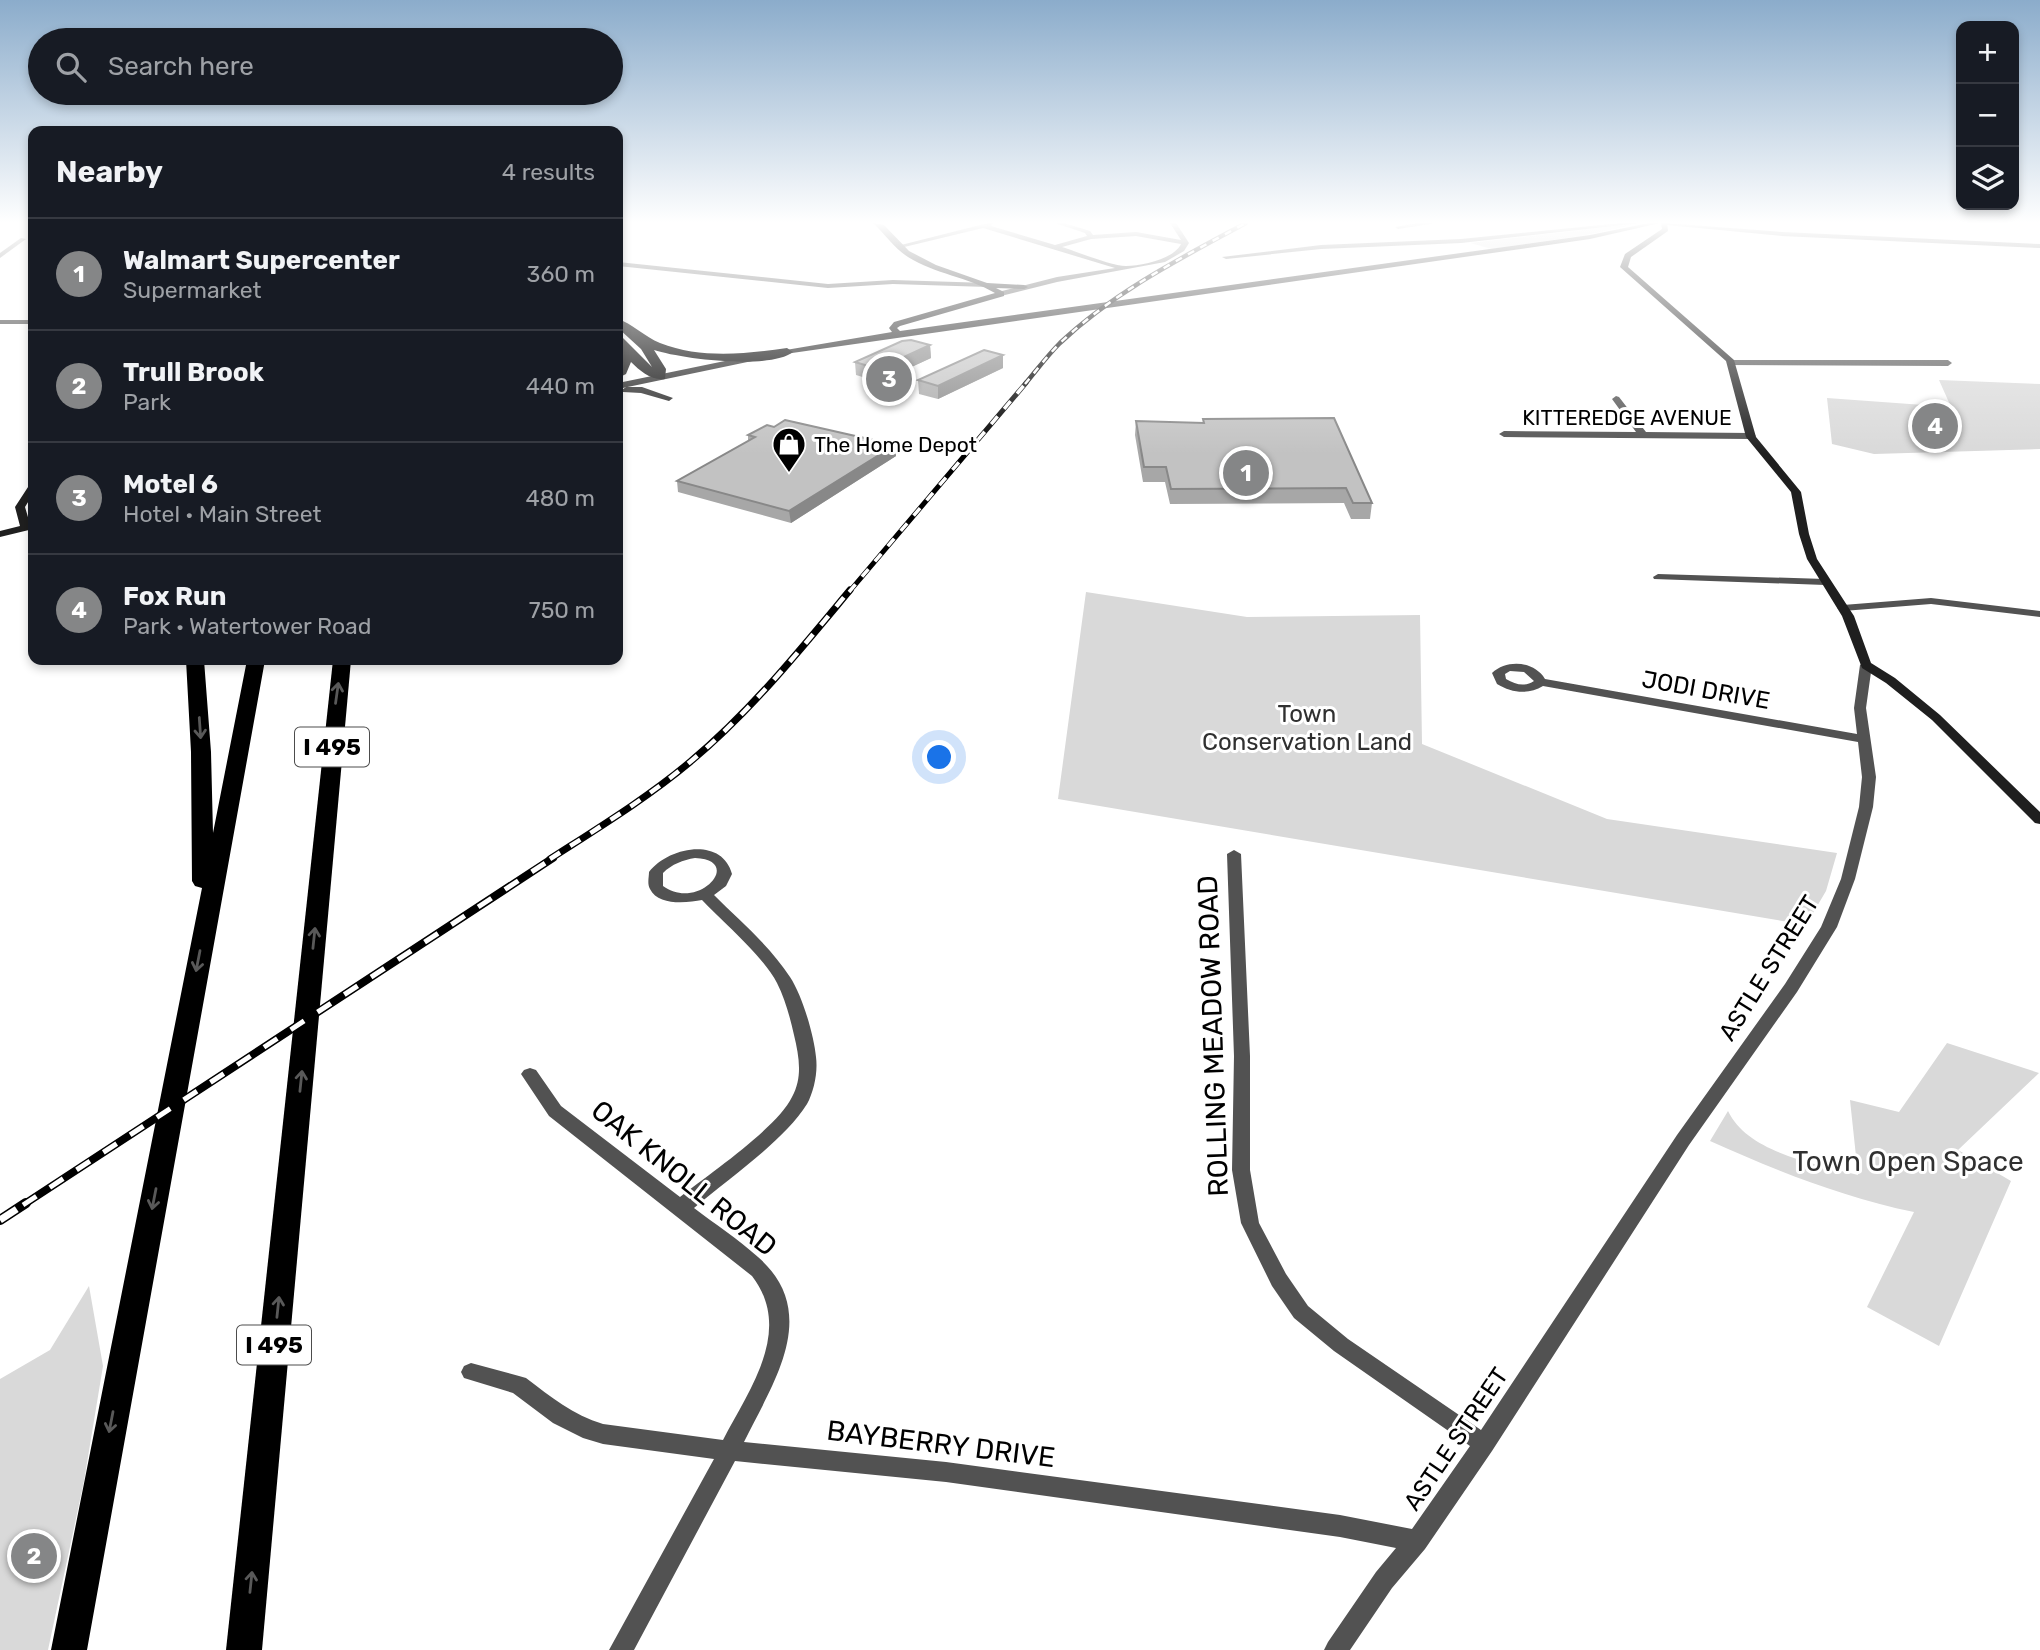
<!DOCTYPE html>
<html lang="en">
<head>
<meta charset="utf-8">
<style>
	body { margin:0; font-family:Rubik,sans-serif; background:#242831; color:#f1f3f6 }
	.controls { position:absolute; right:21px; top:21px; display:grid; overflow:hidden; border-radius:14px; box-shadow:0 4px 10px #0003 }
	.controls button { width:63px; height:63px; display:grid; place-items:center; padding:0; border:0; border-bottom:2px solid #363941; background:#171b24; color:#f1f3f6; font:35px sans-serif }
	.you { position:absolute; left:940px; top:758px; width:24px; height:24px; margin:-18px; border:5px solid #fff; border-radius:50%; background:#1a73e8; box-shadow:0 0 0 10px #1a73e833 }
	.badge { display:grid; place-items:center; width:46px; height:46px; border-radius:50%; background:#858687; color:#fff; font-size:23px; font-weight:700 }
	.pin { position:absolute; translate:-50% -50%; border:4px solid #fff; box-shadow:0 2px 7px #0006 }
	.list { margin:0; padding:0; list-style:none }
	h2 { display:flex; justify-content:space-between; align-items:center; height:91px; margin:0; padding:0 28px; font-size:30px }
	h2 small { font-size:23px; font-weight:400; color:#9ea1a6 }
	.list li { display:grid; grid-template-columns:46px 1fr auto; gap:21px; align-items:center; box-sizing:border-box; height:112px; padding:0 28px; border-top:2px solid #363941 }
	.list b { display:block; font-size:26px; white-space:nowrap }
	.list p { margin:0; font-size:23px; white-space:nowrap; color:#9ea1a6 }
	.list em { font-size:23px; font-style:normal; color:#9ea1a6 }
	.icon { flex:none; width:38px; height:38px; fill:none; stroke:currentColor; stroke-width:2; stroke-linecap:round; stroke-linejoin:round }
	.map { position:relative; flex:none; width:2040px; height:1650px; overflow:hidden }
	.search { position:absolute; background:#171b24; box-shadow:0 4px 10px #0003; left:28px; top:28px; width:595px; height:77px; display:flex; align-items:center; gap:18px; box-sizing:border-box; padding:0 24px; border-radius:38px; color:#9ea1a6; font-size:26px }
	.panel { position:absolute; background:#171b24; box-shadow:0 4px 10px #0003; left:28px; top:126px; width:595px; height:539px; border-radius:14px }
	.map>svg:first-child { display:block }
	.green { fill:#d9d9d9 }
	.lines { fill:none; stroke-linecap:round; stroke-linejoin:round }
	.street { fill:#525252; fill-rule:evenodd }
	.secondary { fill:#1f1f1f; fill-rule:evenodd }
	.highway { fill:#000; fill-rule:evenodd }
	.rail-far4-casing { stroke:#000; stroke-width:4.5 }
	.rail-far3-casing { stroke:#000; stroke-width:5 }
	.rail-far2-casing { stroke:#000; stroke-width:7 }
	.rail-far1-casing { stroke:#000; stroke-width:8 }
	.rail-casing { stroke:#000; stroke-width:10 }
	.rail-far4 { stroke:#fff; stroke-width:2.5; stroke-dasharray:7; stroke-linecap:butt }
	.rail-far3 { stroke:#fff; stroke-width:3.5; stroke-dasharray:10; stroke-linecap:butt }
	.rail-far2 { stroke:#fff; stroke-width:4.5; stroke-dasharray:12; stroke-linecap:butt }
	.rail-far1 { stroke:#fff; stroke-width:5; stroke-dasharray:16; stroke-linecap:butt }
	.rail { stroke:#fff; stroke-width:7; stroke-dasharray:20; stroke-linecap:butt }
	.wall { fill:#a7a7a7 }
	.shaded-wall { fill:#888 }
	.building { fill:#c2c2c2; stroke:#888; stroke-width:2 }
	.oneway { stroke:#595959 }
	.labels { text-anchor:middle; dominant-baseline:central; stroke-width:6; stroke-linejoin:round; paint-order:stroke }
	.far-street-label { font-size:21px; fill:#000; stroke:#fff }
	.far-poi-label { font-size:21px; fill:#000; stroke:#fff; text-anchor:start }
	.shield { fill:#fff; stroke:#4c4c4c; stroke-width:2 }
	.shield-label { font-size:23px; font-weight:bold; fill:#000 }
	.street-label { font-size:24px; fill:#000; stroke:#fff }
	.park-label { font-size:24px; fill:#303030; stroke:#fff }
	.near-street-label { font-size:28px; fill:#000; stroke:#fff }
	.near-park-label { font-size:28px; fill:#303030; stroke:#fff }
</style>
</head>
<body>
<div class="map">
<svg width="2040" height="1650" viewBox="0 0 2040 1650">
	<rect width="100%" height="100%" fill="#fff"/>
	<!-- green -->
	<g class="green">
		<path d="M1625 225 1627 226 1586 235 1492 249 1470 243Z"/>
		<path d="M1939 380 2040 384V449L1874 454 1832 444 1827 398 1951 407Z"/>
		<path d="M1086 592 1247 617 1420 615 1422 744 1607 819 1837 853 1826 891 1806 925 1058 799Z"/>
		<path d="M1947 1043 2039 1073 1958 1150 2011 1181 1939 1346 1867 1307 1914 1212C1842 1197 1777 1171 1710 1141L1728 1111C1748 1153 1816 1164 1858 1175L1850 1100 1899 1112Z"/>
		<path d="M89 1286 103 1366 84 1481 48 1650H0V1379L50 1350Z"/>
	</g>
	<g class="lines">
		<!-- street -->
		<g class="street">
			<path d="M988 223H993L991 226 1055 245 1087 236 1085 233 1055 223H1064L1090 231 1093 235 1136 232 1181 240 1170 223H1176L1189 243 1184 251 1165 262 1057 282 1001 296H998V292L1057 277 1115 268 983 228 900 248 897 246ZM1136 236 1181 244C1174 259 1142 266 1126 266 1112 266 1078 252 1062 247L1091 239Z"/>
			<path d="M1418 223H1436L1398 229 1395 227Z"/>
			<path d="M1621 223H1641L1461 243 1321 249 1226 259 1222 257 1321 245 1461 239Z"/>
			<path d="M1664 223 1782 232 2040 244V248L1782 236 1667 225Z"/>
			<path d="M21 238 26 239 0 258V253Z"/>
			<path d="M618 262 828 284 893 280 988 283 992 285 988 287 893 284 828 288 618 266Z"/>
			<path d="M1731 360H1948L1952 363 1948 366 1728 365 1727 363Z"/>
			<path d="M1616 396 1619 397 1646 432 1751 433 1756 436 1751 439 1504 437 1499 434 1504 431 1636 432 1612 399Z"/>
			<path d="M1658 574 1825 579 1831 582 1825 585 1654 579 1653 577Z"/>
			<path d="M1931 598 2040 611V617L1931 604 1843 611 1837 608 1843 605Z"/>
			<path d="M1866 661 1872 665 1866 708 1876 777 1873 807 1855 879 1837 927 1797 992 1689 1145 1492 1451 1425 1549 1392 1588 1350 1650H1324L1328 1642 1376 1572 1396 1548 1340 1537 946 1482 735 1461 634 1650H609L714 1459 603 1444 583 1438 553 1423 513 1393 464 1378 461 1372 464 1366 471 1363 519 1376 526 1378C551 1397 573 1415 603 1424L723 1440C749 1389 794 1331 752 1276L549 1116 521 1074 524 1070 530 1068 536 1070 561 1106 680 1197C709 1174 777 1128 792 1097 803 1077 799 1056 794 1035 790 1017 785 999 777 983 764 957 723 922 702 900 687 903 658 906 650 889 647 884 649 877 649 872 668 847 722 836 732 874L726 886 714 895C740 921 770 946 790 977 802 995 814 1035 816 1057 818 1072 814 1091 807 1104 783 1142 729 1178 694 1208 715 1224 738 1239 758 1257 822 1313 773 1383 744 1442L946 1462 1340 1515 1412 1529 1470 1446 1334 1351 1294 1318 1272 1286 1241 1223 1232 1170 1234 1056 1227 854 1234 850 1241 854 1250 1056V1170L1259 1223 1286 1274 1308 1306 1348 1339 1481 1430 1677 1135 1785 984 1821 927 1841 879 1859 807 1862 777 1858 742 1543 686C1528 695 1512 693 1497 684L1492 673C1507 659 1534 661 1545 679L1857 734 1854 708 1860 665ZM1510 671 1524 672 1534 681C1525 687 1516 685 1506 679L1505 674ZM695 858C745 860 698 912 663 886V873C672 864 683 860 695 858Z"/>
		</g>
		<!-- secondary -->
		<g class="secondary">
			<path d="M873 223 884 225 909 251 936 265 987 283 1024 285 1028 287 1024 289 996 288 1004 292V296L900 326 897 328 900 331 1590 235 1649 223H1660L1590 239 771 356V352H774L892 332 889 328 894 322 995 293C968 277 935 274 908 257 895 249 884 233 873 223Z"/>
			<path d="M1661 223H1667L1668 231 1631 257 1628 267 1734 360 1756 437 1801 492 1809 534 1817 559 1854 616 1871 663 1895 678 1940 715 2040 812V824L2035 823 1932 720 1886 683 1862 668 1842 616 1807 559 1799 534 1791 492 1746 437 1726 361 1620 267 1625 254 1662 229Z"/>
			<rect x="0" y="320" width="33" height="4"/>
			<path d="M754 355 757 356V360L618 389V383Z"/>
			<path d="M626 387H642L673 398 669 401 641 393 623 392 622 390Z"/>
			<path d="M33 483V494L25 507 30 524 33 523V529L0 537V531L20 526 15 507 30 484Z"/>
		</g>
		<!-- highway -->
		<g class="highway">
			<path d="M618 319C631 323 645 337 660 343 701 359 745 354 787 348L793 352C770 370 682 359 654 350L666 369 665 379C652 381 640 371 631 362L626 374 618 378V336L622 337 652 367 641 349 618 328Z"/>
			<path d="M186 660H204L211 752 213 833 247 660H265L87 1650H51L202 888 195 886 192 881 191 752Z"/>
			<path d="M333 660H351L262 1650H226Z"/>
		</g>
		<defs>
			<path id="rail-far4" d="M1025 384C1036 371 1047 356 1060 343 1114 292 1181 258 1246 223"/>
			<path id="rail-far3" d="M849 592 1026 383"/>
			<path id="rail-far2" d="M550 859C598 828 647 798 690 762 751 711 800 650 850 590"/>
			<path id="rail-far1" d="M23 1205 553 858"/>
			<path id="rail" d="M0 1220 26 1203"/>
		</defs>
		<!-- rail-far4 casing -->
		<use href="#rail-far4" class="rail-far4-casing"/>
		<!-- rail-far3 casing -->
		<use href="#rail-far3" class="rail-far3-casing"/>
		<!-- rail-far2 casing -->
		<use href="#rail-far2" class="rail-far2-casing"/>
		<!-- rail-far1 casing -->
		<use href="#rail-far1" class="rail-far1-casing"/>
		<!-- rail casing -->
		<use href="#rail" class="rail-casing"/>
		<!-- rail-far4 -->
		<use href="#rail-far4" class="rail-far4"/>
		<!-- rail-far3 -->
		<use href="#rail-far3" class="rail-far3"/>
		<!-- rail-far2 -->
		<use href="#rail-far2" class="rail-far2"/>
		<!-- rail-far1 -->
		<use href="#rail-far1" class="rail-far1"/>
		<!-- rail -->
		<use href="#rail" class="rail"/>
	</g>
	<!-- wall -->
	<g class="wall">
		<path d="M930 345 931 358 879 382 856 375 855 362Z"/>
		<path d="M1003 368 938 399 919 394 918 380Z"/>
		<path d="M1334 418 1372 503 1370 519H1351L1344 503 1170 504 1165 482H1143L1135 435 1136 421 1203 423V419Z"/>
		<path d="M748 435 896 456 791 523 678 492 677 481 748 441Z"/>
	</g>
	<!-- shaded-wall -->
	<g class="shaded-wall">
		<path d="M930 345 931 358 879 382 878 369Z"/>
		<path d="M1003 355V368L938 399V386Z"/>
		<path d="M895 445 896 456 791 523 789 511Z"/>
	</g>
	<!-- building -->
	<g class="building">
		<path d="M911 340 930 345 878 369 855 362 902 341Z"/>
		<path d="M984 350 1003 355 938 386 918 380Z"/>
		<path d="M1334 418 1372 503H1353L1346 488 1171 489 1166 467H1144L1136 421 1204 423 1203 419Z"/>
		<path d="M785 420 895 445 789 511 677 481 755 437 748 435 767 425 774 427Z"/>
	</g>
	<!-- one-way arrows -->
	<defs><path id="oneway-shaft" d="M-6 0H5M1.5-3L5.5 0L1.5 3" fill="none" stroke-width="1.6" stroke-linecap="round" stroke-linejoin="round" transform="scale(1.75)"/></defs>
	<g class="oneway">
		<use href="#oneway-shaft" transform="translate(337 693) rotate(-82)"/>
		<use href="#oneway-shaft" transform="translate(200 728) rotate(86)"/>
		<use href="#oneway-shaft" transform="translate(314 938) rotate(-84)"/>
		<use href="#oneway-shaft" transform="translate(198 961) rotate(101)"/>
		<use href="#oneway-shaft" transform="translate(301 1081) rotate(-84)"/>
		<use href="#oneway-shaft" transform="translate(154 1199) rotate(101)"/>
		<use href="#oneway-shaft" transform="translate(278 1307) rotate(-84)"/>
		<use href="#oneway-shaft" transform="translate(111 1422) rotate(101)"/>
		<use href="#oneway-shaft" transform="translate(251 1582) rotate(-84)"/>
	</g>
	<!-- sky -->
	<linearGradient id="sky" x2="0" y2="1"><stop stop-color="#8baccb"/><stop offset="0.49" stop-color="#fff"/><stop offset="1" stop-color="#fff" stop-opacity="0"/></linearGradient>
	<rect width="2040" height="454" fill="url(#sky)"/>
	<!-- icons -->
	<defs>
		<symbol id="shop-pin" viewBox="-11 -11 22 30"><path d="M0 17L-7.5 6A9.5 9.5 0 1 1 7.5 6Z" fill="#000" stroke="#fff"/><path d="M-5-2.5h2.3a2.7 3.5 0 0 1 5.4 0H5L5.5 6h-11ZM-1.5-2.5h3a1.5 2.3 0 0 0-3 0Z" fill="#fff"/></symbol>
	</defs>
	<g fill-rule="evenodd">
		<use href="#shop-pin" x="770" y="425" width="38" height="52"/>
	</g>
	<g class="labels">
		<!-- far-street labels -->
		<g class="far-street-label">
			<text x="1627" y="417">KITTEREDGE AVENUE</text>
		</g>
		<!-- far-poi labels -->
		<g class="far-poi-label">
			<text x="814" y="444">The Home Depot</text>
		</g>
		<!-- shield labels -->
		<g class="shield">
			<rect x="295" y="727.5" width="74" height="39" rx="5"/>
			<rect x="237" y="1325.5" width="74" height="39" rx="5"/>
		</g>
		<g class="shield-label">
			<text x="332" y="747">I 495</text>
			<text x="274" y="1345">I 495</text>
		</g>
		<!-- street labels -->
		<g class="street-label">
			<text transform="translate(1706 690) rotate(10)">JODI DRIVE</text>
			<text transform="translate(1769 968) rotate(-58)">ASTLE STREET</text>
			<text transform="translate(1456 1439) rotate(-56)">ASTLE STREET</text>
		</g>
		<!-- park labels -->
		<g class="park-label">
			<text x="1307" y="714">Town<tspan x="1307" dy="28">Conservation Land</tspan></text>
		</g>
		<!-- near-street labels -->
		<g class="near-street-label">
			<text transform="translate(1213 1036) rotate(-92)">ROLLING MEADOW ROAD</text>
			<text transform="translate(684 1178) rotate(39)">OAK KNOLL ROAD</text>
			<text transform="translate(941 1444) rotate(7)">BAYBERRY DRIVE</text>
		</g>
		<!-- near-park labels -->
		<g class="near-park-label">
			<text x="1908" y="1161">Town Open Space</text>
		</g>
	</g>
</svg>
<div class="controls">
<button>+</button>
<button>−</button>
<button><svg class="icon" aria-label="layers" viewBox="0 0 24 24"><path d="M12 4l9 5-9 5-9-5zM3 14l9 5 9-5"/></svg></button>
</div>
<div class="you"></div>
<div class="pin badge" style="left:1246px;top:473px">1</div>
<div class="pin badge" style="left:34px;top:1556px">2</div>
<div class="pin badge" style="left:889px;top:379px">3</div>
<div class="pin badge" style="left:1935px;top:426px">4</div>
<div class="search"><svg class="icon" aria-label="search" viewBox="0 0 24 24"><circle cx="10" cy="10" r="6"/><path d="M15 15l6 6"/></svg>Search here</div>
<section class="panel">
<h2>Nearby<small>4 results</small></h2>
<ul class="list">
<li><span class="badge">1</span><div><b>Walmart Supercenter</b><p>Supermarket</p></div><em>360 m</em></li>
<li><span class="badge">2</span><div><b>Trull Brook</b><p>Park</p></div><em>440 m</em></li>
<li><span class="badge">3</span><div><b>Motel 6</b><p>Hotel · Main Street</p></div><em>480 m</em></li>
<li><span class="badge">4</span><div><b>Fox Run</b><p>Park · Watertower Road</p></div><em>750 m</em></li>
</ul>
</section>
</div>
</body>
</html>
